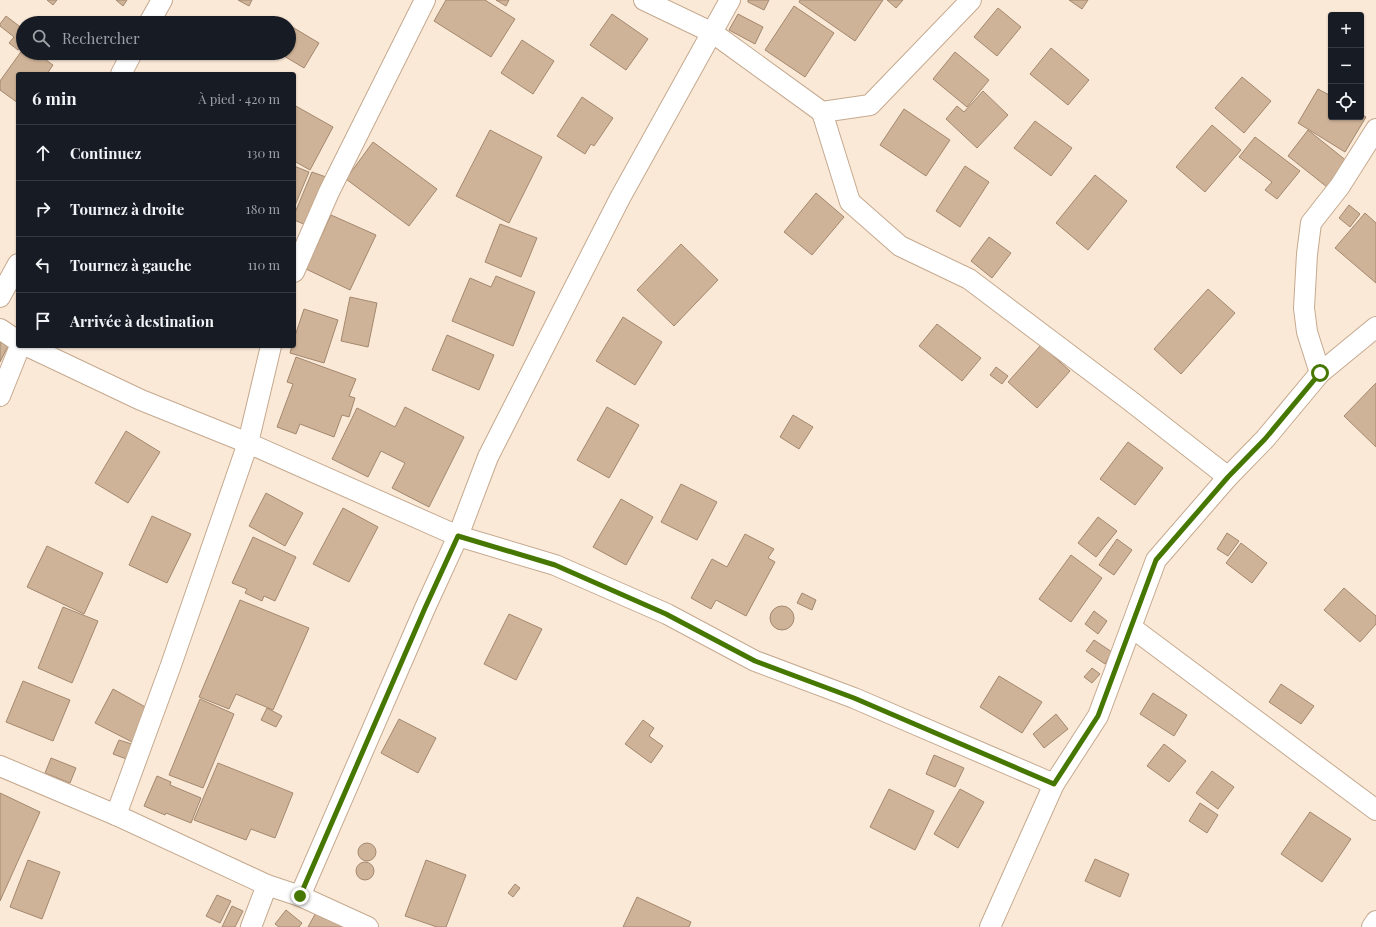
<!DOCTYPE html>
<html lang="fr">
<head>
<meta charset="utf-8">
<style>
	body { margin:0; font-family:"Playfair Display",serif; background:#20242c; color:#f1f3f6 }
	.controls { position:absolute; right:12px; top:12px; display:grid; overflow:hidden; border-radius:4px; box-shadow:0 1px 3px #0004 }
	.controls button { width:36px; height:36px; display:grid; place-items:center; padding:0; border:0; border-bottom:1px solid #363941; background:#171b24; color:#f1f3f6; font:20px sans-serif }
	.stop { position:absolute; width:12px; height:12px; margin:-9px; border:3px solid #467801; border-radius:50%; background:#fff }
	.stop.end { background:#467801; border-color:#fff; box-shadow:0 1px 4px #0008 }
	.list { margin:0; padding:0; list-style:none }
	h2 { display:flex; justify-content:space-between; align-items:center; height:52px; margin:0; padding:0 16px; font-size:17px }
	h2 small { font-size:13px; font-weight:400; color:#9ea1a6 }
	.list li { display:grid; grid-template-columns:26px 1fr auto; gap:12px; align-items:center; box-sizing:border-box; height:56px; padding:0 16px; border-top:1px solid #363941 }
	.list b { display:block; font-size:15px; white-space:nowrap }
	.list em { font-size:13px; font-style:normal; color:#9ea1a6 }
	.icon { flex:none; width:22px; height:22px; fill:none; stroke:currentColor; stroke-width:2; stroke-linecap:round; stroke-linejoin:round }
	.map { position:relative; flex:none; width:1376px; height:927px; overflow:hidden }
	.search { position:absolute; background:#171b24; box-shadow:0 1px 3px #0004; left:16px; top:16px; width:280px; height:44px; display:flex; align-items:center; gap:10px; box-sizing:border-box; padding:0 14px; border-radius:22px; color:#9ea1a6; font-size:15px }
	.panel { position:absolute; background:#171b24; box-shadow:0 1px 3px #0004; left:16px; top:72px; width:280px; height:276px; border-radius:4px }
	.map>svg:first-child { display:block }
	.building { fill:#cfb398; stroke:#a3886e }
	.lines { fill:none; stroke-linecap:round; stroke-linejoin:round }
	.street-casing { stroke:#c5a98e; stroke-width:22 }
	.street { stroke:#fff; stroke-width:20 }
	.route { stroke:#467801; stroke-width:5 }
</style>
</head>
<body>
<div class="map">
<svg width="1376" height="927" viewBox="0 0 1376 927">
	<rect width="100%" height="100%" fill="#fbe9d8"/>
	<!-- building -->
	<g class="building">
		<path d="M47 0H57L53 5Z"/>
		<path d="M116 0H127L123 6Z"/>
		<path d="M238 0H252L249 6Z"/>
		<path d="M446 0H485L515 19 491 57 434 21Z"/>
		<path d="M496 0H509L506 6Z"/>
		<path d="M748 0H769L764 10 748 2Z"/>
		<path d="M800 0H883L855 41 799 2Z"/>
		<path d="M887 0H903L896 8Z"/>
		<path d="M1069 0H1088L1082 9Z"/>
		<path d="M794 6 834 33 805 77 765 50Z"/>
		<path d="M998 8 1021 27 997 56 974 37Z"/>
		<path d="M612 14 648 39 626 70 590 45Z"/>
		<path d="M738 14 763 27 755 44 729 30Z"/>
		<path d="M6 16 23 29V43L18 50 9 43 14 37 0 26V24Z"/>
		<path d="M289 25 319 43 304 68 279 53H289Z"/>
		<path d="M522 40 554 61 533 94 501 73Z"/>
		<path d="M1051 48 1089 80 1068 105 1030 74Z"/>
		<path d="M23 49V53H36L53 65 47 74H18V103L0 90V81Z"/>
		<path d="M955 52 989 80 967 107 933 79Z"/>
		<path d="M1242 77 1271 101 1244 133 1215 108Z"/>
		<path d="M1318 89 1331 96V117H1361V114L1366 117 1345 152 1298 123Z"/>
		<path d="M983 91 1008 115 977 148 946 119 957 106 964 112Z"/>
		<path d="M582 97 613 118 594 146 591 144 585 154 557 136Z"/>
		<path d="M294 105 333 127 310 170 294 161Z"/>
		<path d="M904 109 950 140 926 176 880 145Z"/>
		<path d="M1035 121 1072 148 1051 176 1014 148Z"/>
		<path d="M1212 125 1241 150 1205 192 1176 167Z"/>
		<path d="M490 130 542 157 509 223 456 196Z"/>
		<path d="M1308 130 1348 162 1327 187 1288 156Z"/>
		<path d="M1255 137 1300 171 1277 199 1265 190 1272 182 1239 157Z"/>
		<path d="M373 142 437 189 409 226 346 179Z"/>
		<path d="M294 166 309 172 294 208Z"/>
		<path d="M965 166 989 182 960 227 936 211Z"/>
		<path d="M312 172 326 177 306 225 294 220V215Z"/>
		<path d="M1095 175 1127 201 1088 250 1056 223Z"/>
		<path d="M816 193 844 217 812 255 784 232Z"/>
		<path d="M1349 205 1360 214 1350 227 1339 218Z"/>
		<path d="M1365 213 1376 223V283L1335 248Z"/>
		<path d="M331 215 376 235 350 290 306 269Z"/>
		<path d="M500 224 537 238 521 277 485 262Z"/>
		<path d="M989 237 1011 253 992 278 971 261Z"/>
		<path d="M681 244 718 280 674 326 637 290Z"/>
		<path d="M496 276 535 292 513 346 452 321 470 278 491 287Z"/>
		<path d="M1208 289 1235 313 1181 374 1154 349Z"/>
		<path d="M350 297 377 303 368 347 341 341Z"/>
		<path d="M304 309 338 320 324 363 290 353 292 346H294V339Z"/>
		<path d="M623 317 662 342 635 385 596 361Z"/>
		<path d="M937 324 981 358 962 381 919 346Z"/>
		<path d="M447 335 494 355 479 390 432 370Z"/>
		<path d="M0 342 8 346 0 362Z"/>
		<path d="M1041 345 1070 371 1037 408 1008 382Z"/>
		<path d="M296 357 356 379 349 396 355 398 349 417 342 415 334 437 300 424 296 434 277 427 293 384 287 382Z"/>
		<path d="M996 367 1008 376 1002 384 990 375Z"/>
		<path d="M1376 383V447L1344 416Z"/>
		<path d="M405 407 464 437 429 507 392 488 405 463 381 451 368 477 332 459 357 408 395 427Z"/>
		<path d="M607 407 639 425 609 478 577 460Z"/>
		<path d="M793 415 813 427 799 449 780 437Z"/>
		<path d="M126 431 160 452 128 503 95 483Z"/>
		<path d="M1128 442 1163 468 1135 505 1100 479Z"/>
		<path d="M681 484 717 502 697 540 661 522Z"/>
		<path d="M266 493 303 513 285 546 249 526Z"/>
		<path d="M621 499 653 517 626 565 593 547Z"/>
		<path d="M343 508 378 527 349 582 313 564Z"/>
		<path d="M152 516 191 534 167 583 129 565Z"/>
		<path d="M1098 517 1117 531 1096 557 1078 543Z"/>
		<path d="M1227 533 1239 541 1228 556 1217 549Z"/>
		<path d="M745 534 774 549 768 558 775 562 746 616 716 600 711 609 691 598 712 559 727 567Z"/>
		<path d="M253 537 296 557 275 601 264 596 262 601 245 593 247 589 232 583Z"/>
		<path d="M1117 539 1132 550 1114 575 1099 565Z"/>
		<path d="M1241 543 1267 563 1252 583 1226 563Z"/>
		<path d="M47 546 103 573 84 614 27 587Z"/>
		<path d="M1071 555 1102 578 1071 622 1039 599Z"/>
		<path d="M1344 588 1376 616V624L1360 642 1324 610Z"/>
		<path d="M802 593 816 600 812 610 797 603Z"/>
		<path d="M240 600 309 628 273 710 236 694 229 709 199 697Z"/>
		<circle cx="782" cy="618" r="12"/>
		<path d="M63 607 98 621 72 683 38 668Z"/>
		<path d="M1094 611 1107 621 1098 634 1085 624Z"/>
		<path d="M509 614 542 629 516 680 484 664Z"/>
		<path d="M1094 640 1112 652 1105 664 1086 651Z"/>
		<path d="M1092 668 1100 674 1092 683 1084 677Z"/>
		<path d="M999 676 1042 702 1022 733 980 707Z"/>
		<path d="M23 681 70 700 53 741 6 722Z"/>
		<path d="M1281 684 1314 706 1301 724 1269 702Z"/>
		<path d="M113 689 149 709 132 742 95 723Z"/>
		<path d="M1153 693 1187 715 1174 736 1140 714Z"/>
		<path d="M200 699 234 714 203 788 169 775Z"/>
		<path d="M267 708 282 716 276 727 261 720Z"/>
		<path d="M1056 714 1068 729 1044 748 1033 734Z"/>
		<path d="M399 719 436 738 418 773 381 753Z"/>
		<path d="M643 720 654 728 649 736 663 746 651 763 625 744Z"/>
		<path d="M119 740 135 745 129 760 113 754Z"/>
		<path d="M1164 744 1186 761 1169 782 1147 766Z"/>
		<path d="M934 755 964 768 955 787 926 774Z"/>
		<path d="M51 758 76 768 70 783 45 773Z"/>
		<path d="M218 763 293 793 275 838 251 829 246 840 194 820Z"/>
		<path d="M1212 771 1234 787 1218 809 1196 793Z"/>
		<path d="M157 776 171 782 170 785 201 798 191 823 166 813 165 815 144 806Z"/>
		<path d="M889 789 934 811 915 850 870 827Z"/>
		<path d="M960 789 984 802 958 848 934 834Z"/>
		<path d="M0 793 40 812 0 901Z"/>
		<path d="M1200 803 1218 815 1207 833 1189 821Z"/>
		<path d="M1310 812 1351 839 1322 882 1281 854Z"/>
		<circle cx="367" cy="852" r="9"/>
		<path d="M1095 859 1129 874 1120 897 1085 881Z"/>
		<path d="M28 860 60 872 42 919 10 907Z"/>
		<path d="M426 860 466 875 446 927H437L405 916Z"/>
		<circle cx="365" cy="871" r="9"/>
		<path d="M515 884 520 888 513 897 508 893Z"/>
		<path d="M217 895 231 901 220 923 206 916Z"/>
		<path d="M637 897 691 922 689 927H623Z"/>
		<path d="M232 906 243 911 235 927H222Z"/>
		<path d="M318 909 347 927H308Z"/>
		<path d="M286 910 302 923 299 927H279L275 924Z"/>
	</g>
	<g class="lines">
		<defs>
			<g id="street">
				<path d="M644 0 713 33 822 112 870 105 971 0"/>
				<path d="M149 23 162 0"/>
				<path d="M121 74 132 53"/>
				<path d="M822 112 850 202 900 246 969 279 1128 399 1228 477"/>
				<path d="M294 272 329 192 425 0"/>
				<path d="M0 297 18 264"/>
				<path d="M0 329 18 341"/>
				<path d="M27 346 141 400 248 443 458 536 555 565 667 614 755 661 854 698 1054 784"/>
				<path d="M1320 373 1307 332 1304 308 1307 254 1311 223 1340 186 1376 129"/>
				<path d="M0 396 20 346"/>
				<path d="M1131 627 1376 810"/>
				<path d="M0 766 116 815 267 885 300 896 368 927"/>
				<path d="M116 815 171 665 248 443 271 346"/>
				<path d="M300 896 425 608 458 536 488 457 620 198 730 0"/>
				<path d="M251 927 267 885"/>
				<path d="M990 927 1054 784 1098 716 1156 560 1228 477 1265 439 1320 373 1376 327"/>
				<path d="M1372 927 1376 921"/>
			</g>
		</defs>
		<!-- street casing -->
		<use href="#street" class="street-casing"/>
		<!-- street -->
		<use href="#street" class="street"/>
	</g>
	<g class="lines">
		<!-- route -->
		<path class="route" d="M300 896 425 608 458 536 555 565 666 614 755 661 854 698 1054 784 1098 716 1156 560 1228 477 1265 439 1320 373"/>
	</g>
</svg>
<div class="controls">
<button>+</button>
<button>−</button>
<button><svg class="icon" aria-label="locate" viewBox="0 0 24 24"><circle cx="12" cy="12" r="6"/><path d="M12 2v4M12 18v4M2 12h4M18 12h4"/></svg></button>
</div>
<div class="stop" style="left:1320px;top:373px"></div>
<div class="stop end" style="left:300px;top:896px"></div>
<div class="search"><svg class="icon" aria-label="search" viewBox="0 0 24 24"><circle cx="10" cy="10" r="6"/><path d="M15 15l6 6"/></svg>Rechercher</div>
<section class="panel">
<h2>6 min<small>À pied · 420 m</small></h2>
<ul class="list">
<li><svg class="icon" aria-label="ahead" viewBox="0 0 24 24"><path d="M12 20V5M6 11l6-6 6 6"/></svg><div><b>Continuez</b></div><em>130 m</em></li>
<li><svg class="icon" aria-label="right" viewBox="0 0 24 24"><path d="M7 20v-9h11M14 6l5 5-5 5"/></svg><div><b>Tournez à droite</b></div><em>180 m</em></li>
<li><svg class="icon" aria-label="left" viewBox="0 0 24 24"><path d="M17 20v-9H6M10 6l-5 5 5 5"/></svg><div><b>Tournez à gauche</b></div><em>110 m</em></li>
<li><svg class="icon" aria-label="arrive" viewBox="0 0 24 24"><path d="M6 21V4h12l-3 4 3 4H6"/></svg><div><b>Arrivée à destination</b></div></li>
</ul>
</section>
</div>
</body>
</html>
